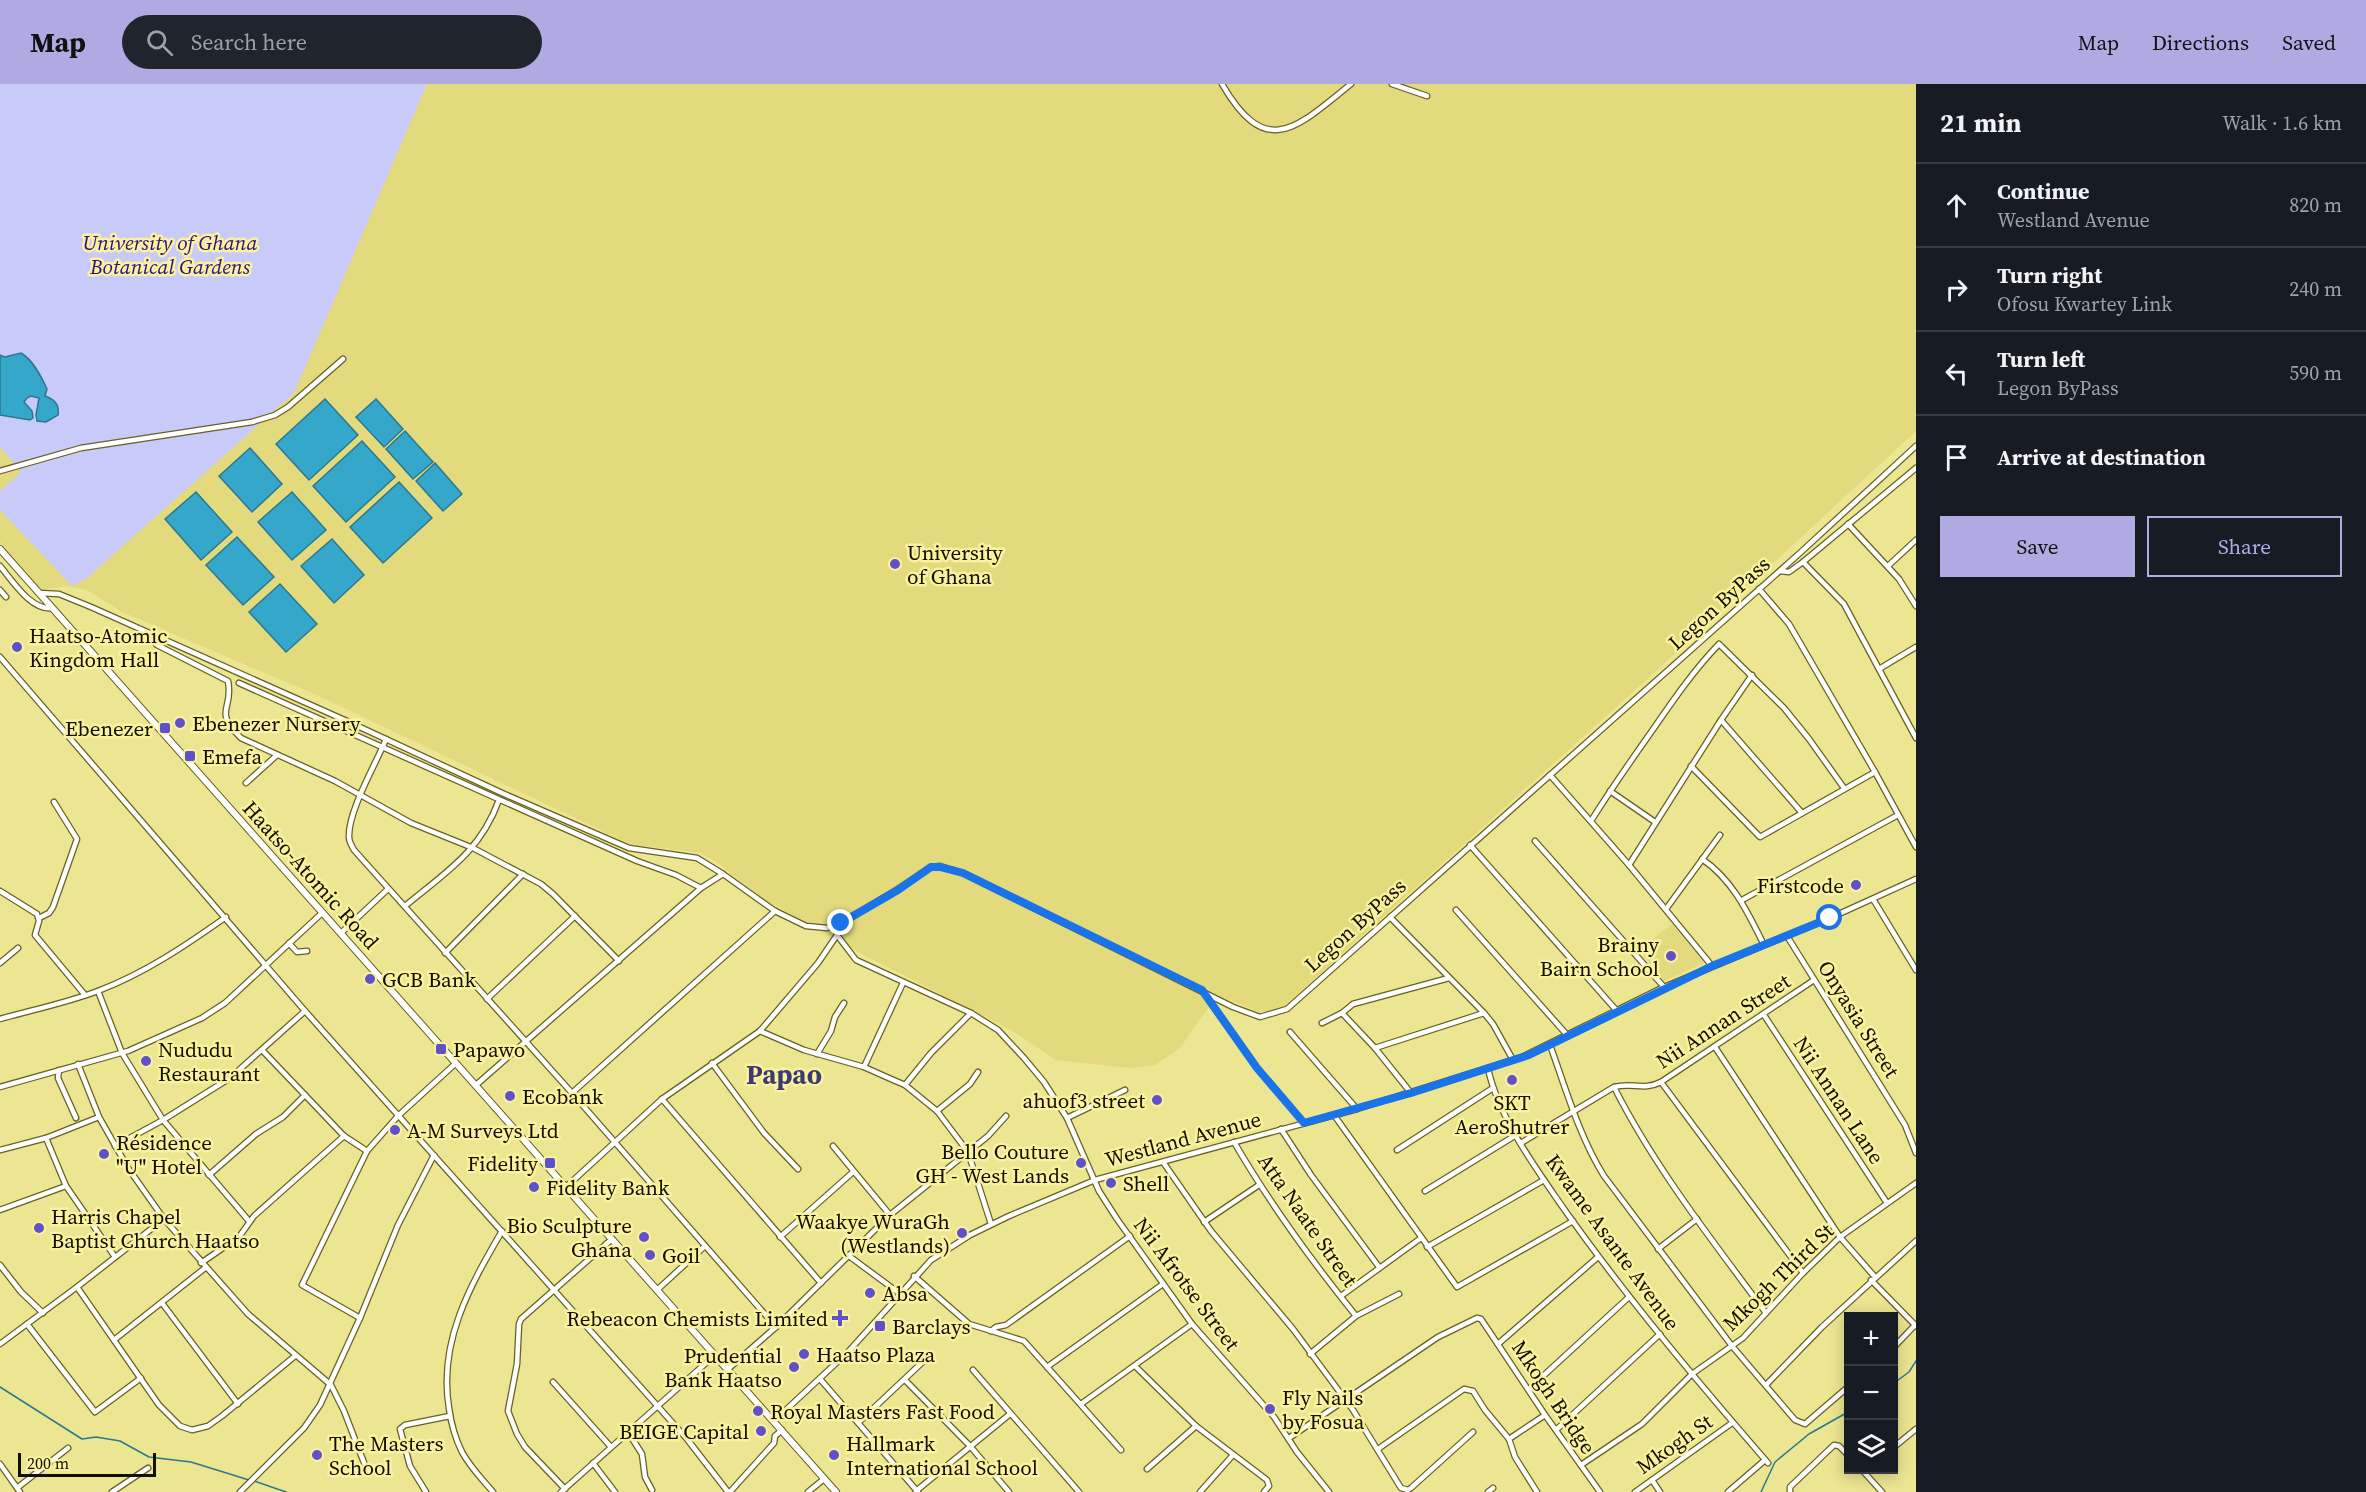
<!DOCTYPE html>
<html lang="en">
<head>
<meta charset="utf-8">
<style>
	body { margin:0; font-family:"Source Serif 4",serif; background:#20242c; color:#f1f3f6 }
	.controls { position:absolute; right:18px; bottom:18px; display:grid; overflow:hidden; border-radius:0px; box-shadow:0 3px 15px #0003 }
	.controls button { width:54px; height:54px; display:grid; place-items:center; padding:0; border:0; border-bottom:2px solid #363941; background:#171b24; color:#f1f3f6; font:30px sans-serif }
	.scale { position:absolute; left:18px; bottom:15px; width:138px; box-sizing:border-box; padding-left:6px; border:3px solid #120f00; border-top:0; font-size:16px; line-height:21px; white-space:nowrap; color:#120f00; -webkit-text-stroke:4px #faf29e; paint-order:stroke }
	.stop { position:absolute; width:18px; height:18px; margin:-14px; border:4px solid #1a73e8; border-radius:50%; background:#fff }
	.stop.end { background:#1a73e8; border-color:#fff; box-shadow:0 2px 6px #0008 }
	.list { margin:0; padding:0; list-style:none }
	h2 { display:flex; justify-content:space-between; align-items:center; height:78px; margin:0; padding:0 24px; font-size:26px }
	h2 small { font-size:20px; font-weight:400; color:#9ea1a6 }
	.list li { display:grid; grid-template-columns:39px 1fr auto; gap:18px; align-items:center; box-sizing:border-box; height:84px; padding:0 24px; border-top:2px solid #363941 }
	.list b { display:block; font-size:22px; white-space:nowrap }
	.list p { margin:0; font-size:20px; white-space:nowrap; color:#9ea1a6 }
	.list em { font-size:20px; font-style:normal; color:#9ea1a6 }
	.actions { display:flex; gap:12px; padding:18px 24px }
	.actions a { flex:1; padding:14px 0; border:2px solid #b0aae2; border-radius:0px; text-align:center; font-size:21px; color:#b0aae2 }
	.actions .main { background:#b0aae2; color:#111 }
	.icon { flex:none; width:33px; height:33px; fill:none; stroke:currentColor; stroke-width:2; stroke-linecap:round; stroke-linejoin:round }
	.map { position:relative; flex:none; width:1916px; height:1408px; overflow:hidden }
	header { display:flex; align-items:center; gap:36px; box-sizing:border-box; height:84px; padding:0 30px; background:#b0aae2; color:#111 }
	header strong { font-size:28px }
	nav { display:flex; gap:33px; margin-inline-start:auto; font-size:21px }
	.search { width:420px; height:54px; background:#20242c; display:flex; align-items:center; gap:15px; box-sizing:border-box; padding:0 21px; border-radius:33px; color:#9ea1a6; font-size:22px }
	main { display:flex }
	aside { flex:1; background:#171b24 }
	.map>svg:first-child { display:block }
	.built { fill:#e3da7d }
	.green { fill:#c8caf9 }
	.water { fill:#34a7cb; stroke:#2a798e; stroke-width:1.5 }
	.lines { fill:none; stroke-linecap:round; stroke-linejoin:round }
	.stream { stroke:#2a798e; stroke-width:1.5 }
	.minor-casing { stroke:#676122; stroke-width:7 }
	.major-casing { stroke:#676122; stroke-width:8 }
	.minor { stroke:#fff; stroke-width:4.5 }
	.major { stroke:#fff; stroke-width:6 }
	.route { stroke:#1a73e8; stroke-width:8 }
	.poi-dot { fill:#6051ca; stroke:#faf29e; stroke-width:2 }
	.labels { text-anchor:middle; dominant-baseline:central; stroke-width:5; stroke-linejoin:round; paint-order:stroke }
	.park-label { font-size:21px; font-style:italic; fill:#2f0e82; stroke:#faf29e }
	.poi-label { font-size:21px; fill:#120f00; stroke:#faf29e; text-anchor:start }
	.street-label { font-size:21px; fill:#120f00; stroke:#faf29e }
	.district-label { font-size:27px; font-weight:bold; fill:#3d3975; stroke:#faf29e }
</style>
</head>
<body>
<header>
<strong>Map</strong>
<div class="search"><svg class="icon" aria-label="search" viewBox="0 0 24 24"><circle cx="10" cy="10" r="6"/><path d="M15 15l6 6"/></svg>Search here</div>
<nav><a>Map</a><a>Directions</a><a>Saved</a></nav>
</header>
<main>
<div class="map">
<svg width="1916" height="1408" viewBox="0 0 1916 1408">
	<rect width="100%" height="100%" fill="#ece591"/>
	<!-- built -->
	<g class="built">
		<path d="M0 0H1916V347L1655 588 1281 925 1259 928 1217 911 1180 964 1155 981 1132 984 1056 976 1011 946 862 870 765 816 715 777 700 769 630 760 319 612 122 528 87 506 66 502 42 506 0 458Z"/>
		<path d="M1672 840 1704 879 1664 897 1639 866Z"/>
	</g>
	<!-- green -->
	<path class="green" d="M0 0H427L294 309 87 494 72 502 0 426V407L21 388 0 363Z"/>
	<!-- water -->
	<g class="water">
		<path d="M21 269C33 276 41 292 47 305L45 312C54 315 60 320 58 331L46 338 37 337 36 331 39 314 31 312 27 314 24 318 32 327 33 334 30 336 0 331V271L5 273Z"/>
		<path d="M325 315 358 351 309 396 276 360Z"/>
		<path d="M376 315 403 345 384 363 356 333Z"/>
		<path d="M405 347 433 378 413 395 386 365Z"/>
		<path d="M362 357 395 393 346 438 313 402Z"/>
		<path d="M250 364 282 400 252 428 219 392Z"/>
		<path d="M435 379 462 410 443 427 416 397Z"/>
		<path d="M399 398 432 434 383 479 350 443Z"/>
		<path d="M196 408 232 448 201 476 165 435Z"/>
		<path d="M292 408 326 446 292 476 258 438Z"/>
		<path d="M237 453 274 493 243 521 206 481Z"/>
		<path d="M332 455 364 491 334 519 301 482Z"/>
		<path d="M280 500 317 540 286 568 249 528Z"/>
	</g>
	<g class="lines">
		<!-- stream -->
		<g class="stream">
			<path d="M1894 1299 1909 1288 1916 1277"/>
			<path d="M0 1303 82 1355 96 1353 120 1357 149 1373 191 1378 249 1396"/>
			<path d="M254 1397 286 1408"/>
			<path d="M1761 1408 1775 1378 1809 1350 1848 1328"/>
		</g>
		<defs>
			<g id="minor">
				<path d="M1222 0C1267 78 1298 42 1351 0"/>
				<path d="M1392 0 1427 12"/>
				<path d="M0 387 81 364 252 338 275 331 288 323 343 275"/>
				<path d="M1848 440 1899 495 1916 522"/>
				<path d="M1803 478 1844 520 1916 654"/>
				<path d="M0 482C12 496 31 527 52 524"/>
				<path d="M1888 482 1916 456"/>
				<path d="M1780 487 1789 488 1803 478 1916 384"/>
				<path d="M1759 505 1789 540 1875 688"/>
				<path d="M0 506 6 513"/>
				<path d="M39 509 59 510 91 523 349 638 502 709 629 764 697 774 723 790 775 827 806 842 827 844 841 839 898 805 931 783 940 782 963 789 1233 923 1260 933 1287 925 1801 468 1916 362"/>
				<path d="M152 550 153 557 157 561 228 597C234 627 212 625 241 654L335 697 411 739 473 764 541 800 553 810 619 877"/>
				<path d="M0 573 305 927 687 1355 728 1408"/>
				<path d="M1879 585 1916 563"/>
				<path d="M239 599 637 777 676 791 701 804"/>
				<path d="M1721 636 1802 729"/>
				<path d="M386 655C376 680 348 727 349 753 349 758 352 762 354 766L572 1009 776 1243"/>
				<path d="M1691 682 1760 753 1875 688 1916 763"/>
				<path d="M1550 691 1629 781 1712 882"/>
				<path d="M246 699 277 671"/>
				<path d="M1610 707 1655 738"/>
				<path d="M1591 737C1611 705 1632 675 1654 644 1674 615 1694 586 1719 560L1784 624 1809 655 1844 704"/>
				<path d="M1535 757 1664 903"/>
				<path d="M1470 761 1617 927"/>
				<path d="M1702 775C1733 796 1748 829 1764 861"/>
				<path d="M1629 781 1721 636 1752 591"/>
				<path d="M0 807 37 830 39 837 35 851 85 911"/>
				<path d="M1873 815 1916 886"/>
				<path d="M1742 816 1898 731"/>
				<path d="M405 822C446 788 480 768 499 716"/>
				<path d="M1666 825 1720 751"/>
				<path d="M1456 826 1568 952"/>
				<path d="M1390 833 1484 929 1493 940 1513 976"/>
				<path d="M39 834 49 829 53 823 77 755 54 718"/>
				<path d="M341 849 388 805"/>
				<path d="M837 851 856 876 971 929 998 946 1024 974 1044 998 1067 1034 1099 1107 1117 1135 1192 1240 1274 1333 1297 1368 1329 1408"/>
				<path d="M1787 852 1905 1041 1916 1069"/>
				<path d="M289 859 297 868 307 867"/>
				<path d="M445 869 523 790"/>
				<path d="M0 879 18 864"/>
				<path d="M98 907 122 969 163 1036 249 1137"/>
				<path d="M1203 908 1257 984 1304 1039"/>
				<path d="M487 915 575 832"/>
				<path d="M1342 929 1353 920 1449 894"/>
				<path d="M1764 931 1887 1119"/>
				<path d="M0 935C32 926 66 919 98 907 145 889 185 862 226 833"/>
				<path d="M1322 939 1342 929 1375 964 1411 1009"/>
				<path d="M760 947 804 966 864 983 891 995 905 1001 937 1027 968 1068 991 1140"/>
				<path d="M1290 948 1357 1025"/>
				<path d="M1550 961C1566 1005 1579 1052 1604 1092L1732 1262 1795 1336 1805 1340 1848 1303"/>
				<path d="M1715 963 1840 1153 1875 1193"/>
				<path d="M1375 964 1484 929"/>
				<path d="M262 966 344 1052 367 1067"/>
				<path d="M817 970 831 947 835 933 844 919"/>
				<path d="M712 979 764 1049 798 1085"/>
				<path d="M78 980 99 1033 128 1084 164 1135 248 1230 331 1301 344 1327 368 1389"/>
				<path d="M864 983 903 899"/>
				<path d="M1488 985C1500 1036 1535 1083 1564 1125 1627 1214 1697 1297 1768 1379"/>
				<path d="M59 986 58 994 76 1034"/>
				<path d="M1661 998 1803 1189"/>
				<path d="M476 1001 701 804 723 790"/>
				<path d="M905 1001 931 969 971 929"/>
				<path d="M0 1003 128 967 202 934 225 919 322 829"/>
				<path d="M1614 1003C1655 1084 1712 1156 1766 1229"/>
				<path d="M572 1009 775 827"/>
				<path d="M662 1015 821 1199"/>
				<path d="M937 1027 970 1000 978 988"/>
				<path d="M1334 1031 1457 1203 1573 1137"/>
				<path d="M1067 1034 1125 1006"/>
				<path d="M1281 1045 1311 1091 1379 1183"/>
				<path d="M46 1054 66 1102 115 1173"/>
				<path d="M1234 1058C1270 1120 1311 1176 1356 1232"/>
				<path d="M1521 1059 1614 1003C1633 998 1643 1007 1661 998L1814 896"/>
				<path d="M115 1062 163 1036 230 994 305 927"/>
				<path d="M833 1062 890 1131"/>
				<path d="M0 1066 46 1054 99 1033"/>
				<path d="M1397 1066 1493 1004"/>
				<path d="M1163 1078 1211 1147 1293 1245 1353 1326 1401 1404 1408 1406 1411 1404 1473 1348"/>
				<path d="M209 1091 256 1050 283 1033 305 1011"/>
				<path d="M566 1103 662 1015 760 947 818 879 837 851 841 839"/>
				<path d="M1425 1107 1516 1051"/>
				<path d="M0 1126 66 1102"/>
				<path d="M1204 1138 1259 1101"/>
				<path d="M780 1153 853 1088"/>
				<path d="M1427 1163 1544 1096"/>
				<path d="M1658 1165 1697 1135"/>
				<path d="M849 1172 899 1209"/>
				<path d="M201 1179 239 1153 254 1132 344 1052"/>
				<path d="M0 1181 21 1208 43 1229"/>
				<path d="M914 1192 969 1240 1024 1257 1121 1366"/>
				<path d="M1871 1196 1916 1242"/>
				<path d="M77 1203 159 1321 180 1342 192 1346 208 1342 222 1332 295 1272"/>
				<path d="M657 1206 705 1162"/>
				<path d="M1341 1212 1421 1154"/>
				<path d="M162 1219 238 1320"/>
				<path d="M360 1234 302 1201 367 1067 398 1032 456 979"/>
				<path d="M27 1240 95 1328 141 1294"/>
				<path d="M991 1247 996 1243 1006 1241 1130 1152"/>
				<path d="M114 1256 205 1184"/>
				<path d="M0 1260 77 1203 164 1135"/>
				<path d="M1498 1260 1598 1173"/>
				<path d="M1894 1263 1915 1241"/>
				<path d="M1310 1270 1356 1232 1399 1210"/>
				<path d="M1135 1282 1196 1342 1267 1396 1269 1402 1264 1408"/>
				<path d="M1047 1283 1163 1200"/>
				<path d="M728 1285 776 1243 890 1131 988 1052 1006 1032"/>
				<path d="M973 1286 1079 1408"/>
				<path d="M820 1295 918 1408"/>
				<path d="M905 1296 970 1362 1009 1408"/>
				<path d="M553 1298 611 1363"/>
				<path d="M1766 1301 1822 1243 1916 1157"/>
				<path d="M1529 1305 1629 1213"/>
				<path d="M1081 1320 1192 1240"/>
				<path d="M774 1337 848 1268 931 1176 970 1151 1009 1132 1095 1096 1357 1025 1522 973 1664 903 1830 834 1916 795"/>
				<path d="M859 1338 930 1271"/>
				<path d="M1556 1346 1660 1250"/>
				<path d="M628 1348 642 1370 645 1393 652 1406"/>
				<path d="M1289 1354 1438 1253 1477 1234 1481 1235 1545 1331 1600 1408"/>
				<path d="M1509 1355 1545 1331"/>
				<path d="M1894 1363 1916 1345"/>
				<path d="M1378 1365 1464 1305 1473 1307 1485 1326 1509 1355 1515 1373 1537 1408"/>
				<path d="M593 1379 615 1408"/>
				<path d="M0 1380 20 1408"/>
				<path d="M1581 1381 1642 1340 1692 1290 1743 1254 1803 1189 1840 1153 1916 1099"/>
				<path d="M1147 1385 1196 1342"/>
				<path d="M1862 1386 1882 1408"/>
				<path d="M1652 1396 1660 1408"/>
				<path d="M17 1404 68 1364"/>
				<path d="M565 1405 525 1363 517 1350 508 1327 517 1280 519 1240 521 1235 612 1155"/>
				<path d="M916 1407 1010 1330"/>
				<path d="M112 1408 148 1384"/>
				<path d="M240 1408 304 1344 320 1321 360 1234 398 1141 434 1071"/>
				<path d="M426 1408 410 1382 400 1345 405 1341 450 1332"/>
				<path d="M493 1408C482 1395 470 1383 462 1368 455 1354 451 1339 449 1324 438 1258 470 1202 502 1147"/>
				<path d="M561 1408 715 1271"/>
				<path d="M730 1408 774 1359 775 1352 782 1346"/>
				<path d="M808 1408 824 1395"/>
				<path d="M1200 1408 1233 1371"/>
				<path d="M1488 1408 1493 1404"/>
				<path d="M1635 1408 1732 1339"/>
				<path d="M1728 1408 1765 1376"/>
				<path d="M1790 1408V1403L1834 1361 1839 1362 1848 1371"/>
			</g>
			<path id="major" d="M0 465 836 1408"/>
		</defs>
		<!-- minor casing -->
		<use href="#minor" class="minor-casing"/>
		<!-- major casing -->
		<use href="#major" class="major-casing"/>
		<!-- minor -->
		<use href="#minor" class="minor"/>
		<!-- major -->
		<use href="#major" class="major"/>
	</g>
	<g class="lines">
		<!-- route -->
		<path class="route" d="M841 839 898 806 931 783H940L963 789 1202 906 1257 984 1304 1039 1411 1009 1529 971 1712 882 1830 834"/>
	</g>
	<!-- markers -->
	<g class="poi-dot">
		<circle cx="895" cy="480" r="6"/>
		<circle cx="17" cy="563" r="6"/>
		<circle cx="180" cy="639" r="6"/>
		<rect x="159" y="638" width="12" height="12" rx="3"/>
		<rect x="184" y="666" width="12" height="12" rx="3"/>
		<circle cx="1856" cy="801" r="6"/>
		<circle cx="1671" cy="872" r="6"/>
		<circle cx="370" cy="895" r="6"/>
		<rect x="435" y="959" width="12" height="12" rx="3"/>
		<circle cx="146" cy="977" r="6"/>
		<circle cx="1512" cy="996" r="6"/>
		<circle cx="510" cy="1012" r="6"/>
		<circle cx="1157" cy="1016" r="6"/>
		<circle cx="395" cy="1046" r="6"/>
		<circle cx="104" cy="1070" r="6"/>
		<rect x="544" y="1073" width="12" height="12" rx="3"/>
		<circle cx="1081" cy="1079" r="6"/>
		<circle cx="1111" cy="1099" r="6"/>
		<circle cx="534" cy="1103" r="6"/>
		<circle cx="39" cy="1144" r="6"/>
		<circle cx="962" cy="1149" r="6"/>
		<circle cx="644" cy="1153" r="6"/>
		<circle cx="650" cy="1171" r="6"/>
		<circle cx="870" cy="1209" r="6"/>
		<path d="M837 1225h6v6h6v6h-6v6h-6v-6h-6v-6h6z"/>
		<rect x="874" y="1236" width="12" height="12" rx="3"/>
		<circle cx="804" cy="1270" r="6"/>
		<circle cx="794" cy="1283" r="6"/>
		<circle cx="1270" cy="1325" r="6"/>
		<circle cx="758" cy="1327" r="6"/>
		<circle cx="761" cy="1347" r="6"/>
		<circle cx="317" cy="1371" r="6"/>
		<circle cx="834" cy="1371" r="6"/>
	</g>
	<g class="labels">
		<!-- park labels -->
		<g class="park-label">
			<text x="170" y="158">University of Ghana<tspan x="170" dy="24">Botanical Gardens</tspan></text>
		</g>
		<!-- poi labels -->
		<g class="poi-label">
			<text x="907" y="468">University<tspan x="907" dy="24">of Ghana</tspan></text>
			<text x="29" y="551">Haatso-Atomic<tspan x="29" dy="24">Kingdom Hall</tspan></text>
			<text x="192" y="639">Ebenezer Nursery</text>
			<text x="153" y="644" text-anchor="end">Ebenezer</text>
			<text x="202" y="672">Emefa</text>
			<text x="1844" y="801" text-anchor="end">Firstcode</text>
			<text x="1659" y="860" text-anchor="end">Brainy<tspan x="1659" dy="24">Bairn School</tspan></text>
			<text x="382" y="895">GCB Bank</text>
			<text x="158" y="965">Nududu<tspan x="158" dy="24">Restaurant</tspan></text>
			<text x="453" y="965">Papawo</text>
			<text x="522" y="1012">Ecobank</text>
			<text x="1145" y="1016" text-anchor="end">ahuof3 street</text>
			<text x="1512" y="1018" text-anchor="middle">SKT<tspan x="1512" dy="24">AeroShutrer</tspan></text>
			<text x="407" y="1046">A-M Surveys Ltd</text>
			<text x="116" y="1058">Résidence<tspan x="116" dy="24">"U" Hotel</tspan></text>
			<text x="1069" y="1067" text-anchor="end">Bello Couture<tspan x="1069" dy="24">GH - West Lands</tspan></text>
			<text x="538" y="1079" text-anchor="end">Fidelity</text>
			<text x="1123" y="1099">Shell</text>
			<text x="546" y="1103">Fidelity Bank</text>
			<text x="51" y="1132">Harris Chapel<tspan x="51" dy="24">Baptist Church Haatso</tspan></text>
			<text x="950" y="1137" text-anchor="end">Waakye WuraGh<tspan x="950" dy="24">(Westlands)</tspan></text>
			<text x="632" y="1141" text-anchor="end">Bio Sculpture<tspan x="632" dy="24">Ghana</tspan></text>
			<text x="662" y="1171">Goil</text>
			<text x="882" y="1209">Absa</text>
			<text x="828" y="1234" text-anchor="end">Rebeacon Chemists Limited</text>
			<text x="892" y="1242">Barclays</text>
			<text x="816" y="1270">Haatso Plaza</text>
			<text x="782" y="1271" text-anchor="end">Prudential<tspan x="782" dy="24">Bank Haatso</tspan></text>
			<text x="1282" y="1313">Fly Nails<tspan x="1282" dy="24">by Fosua</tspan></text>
			<text x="770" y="1327">Royal Masters Fast Food</text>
			<text x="749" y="1347" text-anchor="end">BEIGE Capital</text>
			<text x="329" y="1359">The Masters<tspan x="329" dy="24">School</tspan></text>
			<text x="846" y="1359">Hallmark<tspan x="846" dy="24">International School</tspan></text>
		</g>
		<!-- street labels -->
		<g class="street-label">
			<text transform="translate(1719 519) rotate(-42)">Legon ByPass</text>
			<text transform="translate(311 791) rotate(48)">Haatso-Atomic Road</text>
			<text transform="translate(1355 841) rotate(-42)">Legon ByPass</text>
			<text transform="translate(1859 935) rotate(58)">Onyasia Street</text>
			<text transform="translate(1723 937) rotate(-33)">Nii Annan Street</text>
			<text transform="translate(1839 1016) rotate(57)">Nii Annan Lane</text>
			<text transform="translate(1183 1055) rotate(-15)">Westland Avenue</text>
			<text transform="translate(1308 1136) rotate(55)">Atta Naate Street</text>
			<text transform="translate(1613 1158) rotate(54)">Kwame Asante Avenue</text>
			<text transform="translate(1778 1193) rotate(-44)">Mkogh Third St</text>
			<text transform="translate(1187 1200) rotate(53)">Nii Afrotse Street</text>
			<text transform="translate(1554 1313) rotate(56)">Mkogh Bridge</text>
			<text transform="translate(1674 1360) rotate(-35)">Mkogh St</text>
		</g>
		<!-- district labels -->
		<g class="district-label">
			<text x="784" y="990">Papao</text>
		</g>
	</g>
</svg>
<div class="controls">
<button>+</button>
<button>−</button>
<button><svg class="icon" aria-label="layers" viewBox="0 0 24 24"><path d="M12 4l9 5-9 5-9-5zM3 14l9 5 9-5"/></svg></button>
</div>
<div class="scale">200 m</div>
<div class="stop" style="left:1830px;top:834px"></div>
<div class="stop end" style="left:841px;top:839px"></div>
</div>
<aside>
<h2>21 min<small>Walk · 1.6 km</small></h2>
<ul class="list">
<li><svg class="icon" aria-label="ahead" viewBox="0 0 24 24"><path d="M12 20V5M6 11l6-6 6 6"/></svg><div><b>Continue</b><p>Westland Avenue</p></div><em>820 m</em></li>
<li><svg class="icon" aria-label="right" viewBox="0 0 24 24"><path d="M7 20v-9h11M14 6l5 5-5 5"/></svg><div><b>Turn right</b><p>Ofosu Kwartey Link</p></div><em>240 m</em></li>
<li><svg class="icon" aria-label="left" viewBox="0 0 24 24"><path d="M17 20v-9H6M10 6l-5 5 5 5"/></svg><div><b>Turn left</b><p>Legon ByPass</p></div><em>590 m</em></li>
<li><svg class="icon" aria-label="arrive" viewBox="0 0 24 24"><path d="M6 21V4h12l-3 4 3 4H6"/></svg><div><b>Arrive at destination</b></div></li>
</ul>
<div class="actions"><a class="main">Save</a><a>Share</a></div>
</aside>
</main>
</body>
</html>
